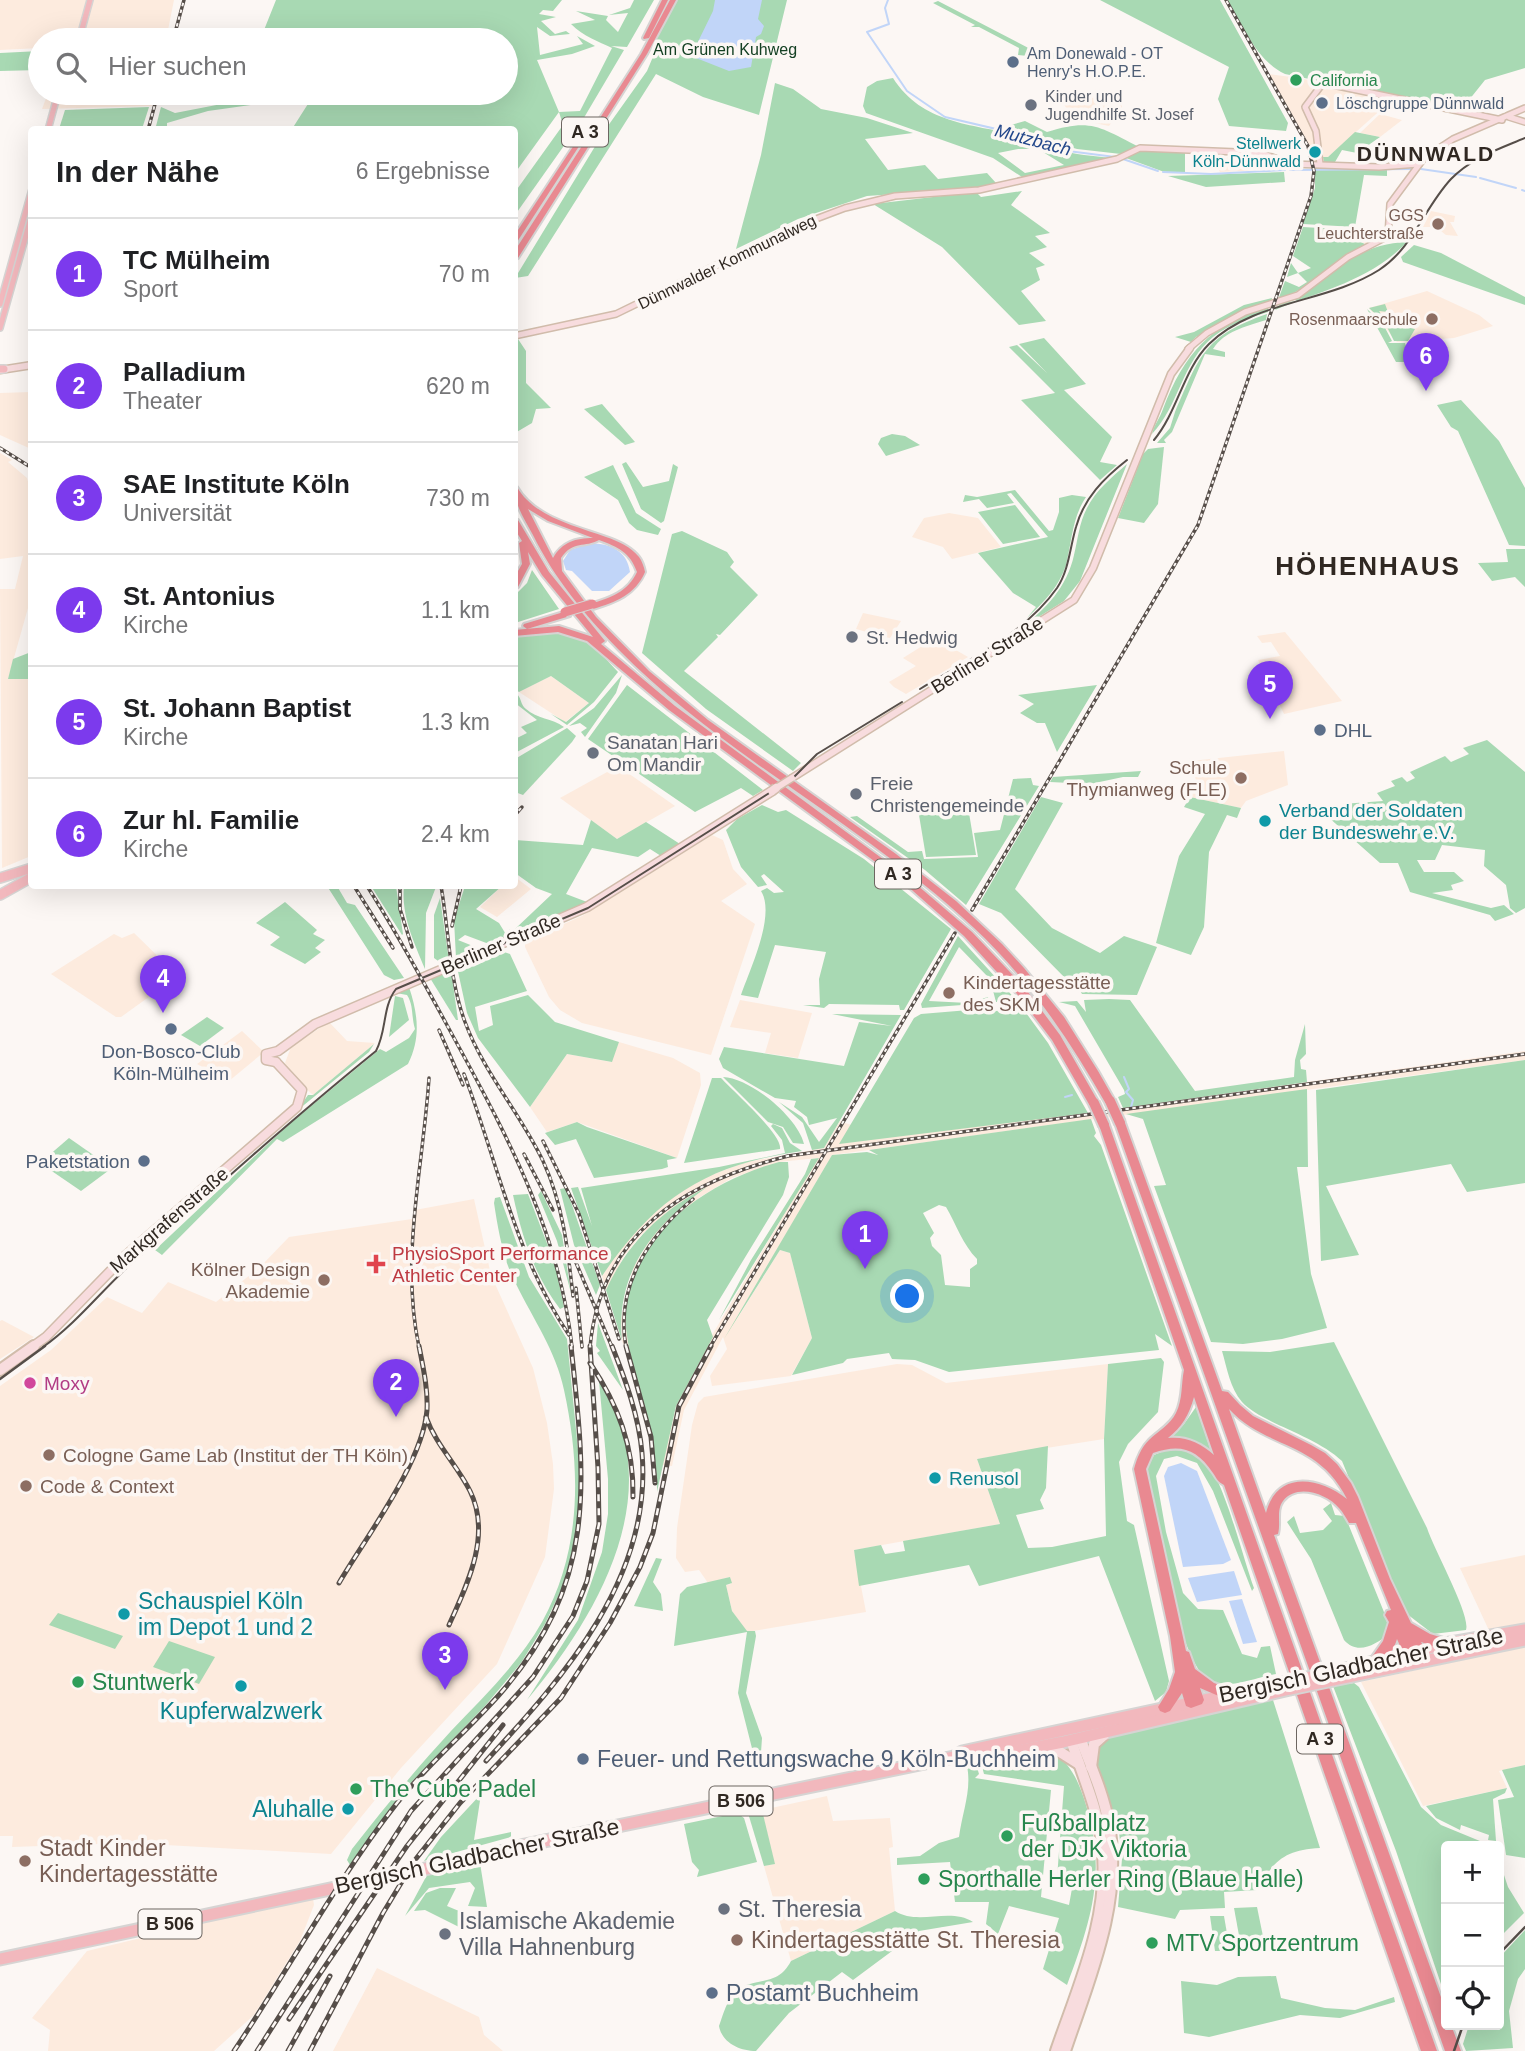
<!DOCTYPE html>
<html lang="de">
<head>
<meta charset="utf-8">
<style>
	body { margin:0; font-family:Helvetica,sans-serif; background:#f2f2f2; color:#202124 }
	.controls { position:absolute; right:21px; bottom:21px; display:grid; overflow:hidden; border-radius:7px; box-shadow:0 7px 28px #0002 }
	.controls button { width:63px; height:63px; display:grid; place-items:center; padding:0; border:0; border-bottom:2px solid #e0e0e0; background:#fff; color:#202124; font:35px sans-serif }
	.you { position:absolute; left:908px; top:1297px; width:24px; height:24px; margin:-18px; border:5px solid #fff; border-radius:50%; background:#1a73e8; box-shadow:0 0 0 10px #1a73e833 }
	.badge { display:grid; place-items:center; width:46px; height:46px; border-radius:50%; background:#7c3aed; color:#fff; font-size:23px; font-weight:700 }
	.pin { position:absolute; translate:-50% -58px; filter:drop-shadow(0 2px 4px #0008) }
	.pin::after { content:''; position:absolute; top:37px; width:24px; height:21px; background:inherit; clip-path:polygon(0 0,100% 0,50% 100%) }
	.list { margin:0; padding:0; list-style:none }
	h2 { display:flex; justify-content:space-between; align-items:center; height:91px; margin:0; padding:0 28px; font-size:30px }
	h2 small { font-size:23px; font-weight:400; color:#757577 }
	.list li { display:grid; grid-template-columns:46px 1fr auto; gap:21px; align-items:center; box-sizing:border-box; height:112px; padding:0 28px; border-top:2px solid #e0e0e0 }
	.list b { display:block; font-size:26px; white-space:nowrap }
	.list p { margin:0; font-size:23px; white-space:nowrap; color:#757577 }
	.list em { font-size:23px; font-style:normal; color:#757577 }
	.icon { flex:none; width:38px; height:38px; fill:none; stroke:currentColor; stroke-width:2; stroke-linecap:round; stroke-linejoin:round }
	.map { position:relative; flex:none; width:1525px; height:2051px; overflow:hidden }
	.search { position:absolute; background:#fff; box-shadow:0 7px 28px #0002; left:28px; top:28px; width:490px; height:77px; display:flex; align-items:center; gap:18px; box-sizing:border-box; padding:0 24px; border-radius:38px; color:#757577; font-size:26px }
	.panel { position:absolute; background:#fff; box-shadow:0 7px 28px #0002; left:28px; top:126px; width:490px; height:763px; border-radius:7px }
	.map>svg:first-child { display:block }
	.built { fill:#fdebde }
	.green { fill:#a8d9b3; fill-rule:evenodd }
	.water { fill:#c1d5f8 }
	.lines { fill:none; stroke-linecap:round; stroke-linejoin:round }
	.stream { stroke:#c1d5f8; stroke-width:2 }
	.secondary-far3-casing { stroke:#d1bcab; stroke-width:8 }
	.secondary-far2-casing { stroke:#d1bcab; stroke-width:9 }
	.secondary-far1-casing { stroke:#d1bcab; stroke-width:11 }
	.secondary-casing { stroke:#d1bcab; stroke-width:14 }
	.primary-far3-casing { stroke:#d6d4d3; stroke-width:8 }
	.primary-far2-casing { stroke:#d6d4d3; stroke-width:10 }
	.primary-far1-casing { stroke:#d6d4d3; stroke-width:12 }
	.primary-casing { stroke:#d6d4d3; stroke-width:15 }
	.motorway-casing { stroke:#d6d4d3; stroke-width:4 }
	.secondary-far3 { stroke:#f8dcde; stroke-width:5 }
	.secondary-far2 { stroke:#f8dcde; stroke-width:6 }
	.secondary-far1 { stroke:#f8dcde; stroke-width:8 }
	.secondary { stroke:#f8dcde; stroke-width:10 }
	.primary-far3 { stroke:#f2b8bd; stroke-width:5 }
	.primary-far2 { stroke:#f2b8bd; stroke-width:7 }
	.primary-far1 { stroke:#f2b8bd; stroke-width:9 }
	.primary { stroke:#f2b8bd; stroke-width:11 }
	.motorway { fill:#e98991; fill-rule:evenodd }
	.tram-far1 { stroke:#564e49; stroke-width:2 }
	.tram { stroke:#564e49; stroke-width:2.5 }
	.rail-far1-casing { stroke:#564e49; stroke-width:3.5 }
	.rail-casing { stroke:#564e49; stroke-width:5 }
	.rail-far1 { stroke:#fcf7f4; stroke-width:2; stroke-dasharray:3.5; stroke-linecap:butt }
	.rail { stroke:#fcf7f4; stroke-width:2.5; stroke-dasharray:7; stroke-linecap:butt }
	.secondary-bridge-far1-casing { stroke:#d1bcab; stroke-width:9; stroke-linecap:butt }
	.secondary-bridge-casing { stroke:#d1bcab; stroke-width:11; stroke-linecap:butt }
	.primary-bridge-casing { stroke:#d6d4d3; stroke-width:15; stroke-linecap:butt }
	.motorway-bridge-far1-casing { stroke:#d6d4d3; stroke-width:11; stroke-linecap:butt }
	.motorway-bridge-casing { stroke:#d6d4d3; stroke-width:14; stroke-linecap:butt }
	.secondary-bridge-far1 { stroke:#f8dcde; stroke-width:6 }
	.secondary-bridge { stroke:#f8dcde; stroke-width:8 }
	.primary-bridge { stroke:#f2b8bd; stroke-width:11 }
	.motorway-bridge-far1 { stroke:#e98991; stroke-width:9 }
	.motorway-bridge { stroke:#e98991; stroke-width:10 }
	.service-dot { fill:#5c6f8a; stroke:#fcf7f4; stroke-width:2.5 }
	.leisure-dot { fill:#2e9e5b; stroke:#fcf7f4; stroke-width:2.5 }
	.worship-dot { fill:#6b7280; stroke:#fcf7f4; stroke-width:2.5 }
	.culture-dot { fill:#0f9aa8; stroke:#fcf7f4; stroke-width:2.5 }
	.education-dot { fill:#8d6e63; stroke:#fcf7f4; stroke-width:2.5 }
	.health-dot { fill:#e0444e; stroke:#fcf7f4; stroke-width:2.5 }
	.hotel-dot { fill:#d1479c; stroke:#fcf7f4; stroke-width:2.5 }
	.labels { text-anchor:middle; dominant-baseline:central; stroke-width:7; stroke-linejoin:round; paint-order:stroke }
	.far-park-label { font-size:16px; fill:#144023; stroke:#fcf7f4 }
	.far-service-label { font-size:16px; fill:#4e5e75; stroke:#fcf7f4; text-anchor:start }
	.far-leisure-label { font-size:16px; fill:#27864d; stroke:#fcf7f4; text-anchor:start }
	.far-worship-label { font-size:16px; fill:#5b616d; stroke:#fcf7f4; text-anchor:start }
	.far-culture-label { font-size:16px; fill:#0d838f; stroke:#fcf7f4; text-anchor:end }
	.far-education-label { font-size:16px; fill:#785e54; stroke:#fcf7f4; text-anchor:end }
	.far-street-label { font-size:16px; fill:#302822; stroke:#fcf7f4 }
	.shield { fill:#fcf7f4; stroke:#6d6661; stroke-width:2 }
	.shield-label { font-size:18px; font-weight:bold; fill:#302822 }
	.far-water-label { font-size:18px; font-style:italic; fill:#24488b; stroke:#fcf7f4 }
	.worship-label { font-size:19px; fill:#5b616d; stroke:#fcf7f4; text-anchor:start }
	.street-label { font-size:19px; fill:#302822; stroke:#fcf7f4 }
	.service-label { font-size:19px; fill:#4e5e75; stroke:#fcf7f4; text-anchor:start }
	.education-label { font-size:19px; fill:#785e54; stroke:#fcf7f4; text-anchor:start }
	.culture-label { font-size:19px; fill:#0d838f; stroke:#fcf7f4; text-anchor:start }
	.health-label { font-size:19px; fill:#be3a42; stroke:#fcf7f4; text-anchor:start }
	.hotel-label { font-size:19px; fill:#b23c85; stroke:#fcf7f4; text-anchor:start }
	.far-district-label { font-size:21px; font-weight:bold; letter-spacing:2px; fill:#302822; stroke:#fcf7f4 }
	.near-culture-label { font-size:23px; fill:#0d838f; stroke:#fcf7f4; text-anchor:start }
	.near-street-label { font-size:23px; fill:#302822; stroke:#fcf7f4 }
	.near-leisure-label { font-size:23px; fill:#27864d; stroke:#fcf7f4; text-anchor:start }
	.near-service-label { font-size:23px; fill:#4e5e75; stroke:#fcf7f4; text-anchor:start }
	.near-education-label { font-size:23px; fill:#785e54; stroke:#fcf7f4; text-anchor:start }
	.near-worship-label { font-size:23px; fill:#5b616d; stroke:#fcf7f4; text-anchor:start }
	.district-label { font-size:26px; font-weight:bold; letter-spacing:2px; fill:#302822; stroke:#fcf7f4 }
</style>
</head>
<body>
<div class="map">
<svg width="1525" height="2051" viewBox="0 0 1525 2051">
	<rect width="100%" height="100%" fill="#fcf7f4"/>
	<!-- built -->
	<g class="built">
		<path d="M0 0H174L166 40H40V48L0 50Z"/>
		<path d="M1269 74 1299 78 1394 98 1328 157H1323L1324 163 1315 164 1309 146Z"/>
		<path d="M48 93H155L152 106 42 109Z"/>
		<path d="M1068 93 1122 103V108L1109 126 1080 120 1068 111 1062 101Z"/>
		<path d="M1380 114 1402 120 1380 137 1360 133Z"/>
		<path d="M1231 154H1264L1284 163 1285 169 1220 172 1217 167Z"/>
		<path d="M1431 211 1455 216 1454 222H1450L1458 236 1446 235 1436 227H1423Z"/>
		<path d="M1319 229 1352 230 1382 237 1367 245 1355 239 1321 238Z"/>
		<path d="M1427 291 1479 315 1493 326 1454 338 1397 342 1369 308Z"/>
		<path d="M31 392V449L0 435V393Z"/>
		<path d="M0 453 12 460 8 462 27 478 32 497 31 607 28 608 8 679H31V856L2 868 0 589H15L23 556 0 559Z"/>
		<path d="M949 513 978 518 1001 547 952 559 943 547 912 537 924 518Z"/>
		<path d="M863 613 901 621 890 638 881 636 856 629Z"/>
		<path d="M1285 632 1342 701 1284 714 1258 660 1280 656 1271 642 1262 643 1257 636Z"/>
		<path d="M935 638 968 657 906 694 894 687 889 682 916 666 903 658Z"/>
		<path d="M551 676 589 703 565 722 519 692Z"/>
		<path d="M1284 751 1288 785 1246 801 1241 808 1190 797 1197 782 1189 763 1191 761Z"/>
		<path d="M618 766 675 806 617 839 560 798Z"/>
		<path d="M712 835 723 840 733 869 747 884 721 901 755 924 711 1055 582 1023 560 1010 549 997 525 947V941L582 916Z"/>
		<path d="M515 877 531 889 497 917 480 907 502 886H514Z"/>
		<path d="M134 933 178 976 121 1017H116L51 974 114 934 122 938Z"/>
		<path d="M740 1000 812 1013 798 1058 765 1053 771 1033 730 1027Z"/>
		<path d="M329 1022 347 1041 375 1043 313 1095 286 1070 288 1068 285 1063 291 1047Z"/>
		<path d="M242 1031 264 1052 229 1081 197 1064Z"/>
		<path d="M619 1042 673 1058 700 1073 701 1085 677 1158 577 1122 547 1132 530 1107 567 1054 611 1062Z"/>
		<path d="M1525 1051V1060L832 1155 732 1327 780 1250 790 1253 812 1338 791 1376 712 1386 710 1376 727 1349 723 1337 684 1410 672 1466 662 1465 681 1387 818 1158 779 1162 732 1178 700 1197 665 1227 644 1255 632 1283 626 1319 631 1361 622 1341 621 1319 633 1268 656 1230 699 1191 667 1212 640 1236 624 1256 606 1290 602 1276 618 1250 643 1222 676 1193 711 1175 746 1162 824 1148 840 1121 851 1125 1088 1113Z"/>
		<path d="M474 1199 491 1275 533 1368 547 1423 553 1464 554 1489 545 1557 497 1664 401 1768 331 1854 129 1843 12 1847 13 1836H0V1386L51 1350 107 1297 142 1313 168 1282 216 1302 260 1267 289 1237 412 1219 415 1210Z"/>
		<path d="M2 1320 34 1337 0 1359V1321Z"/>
		<path d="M897 1364 912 1365 946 1383 1108 1364 1104 1439 977 1459 1000 1524 854 1550 866 1612 747 1632 732 1611 726 1585 731 1584 730 1577 708 1583 699 1570 685 1572 676 1558 677 1528 692 1425 698 1403 704 1397Z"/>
		<path d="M1525 1555V1765L1499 1771 1507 1788 1423 1806 1361 1682 1499 1652 1460 1568Z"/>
		<path d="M827 1796 833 1821 890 1818 893 1847 889 1848 895 1911 791 1961 764 1866 774 1864 762 1810Z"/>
		<path d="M313 1899 314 1905 300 1941 254 2015 214 2051H48L50 2030 32 2018 87 1951 145 1937 146 1933Z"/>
		<path d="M377 1968 479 2017 484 2035 503 2051H333Z"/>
	</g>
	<!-- green -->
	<g class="green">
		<path d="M276 0H562L553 11 543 10 539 14 556 17 541 21 555 34 566 31 570 34 550 36 537 27 540 55 583 44 577 36 595 46 572 54 537 60 559 112 580 111 612 48C598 41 584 37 571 24L595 20 576 11 608 16 606 20 618 32 628 13 609 15 630 8 634 0H654L627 47 611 46 624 50 585 116 515 215V192L563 125 559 112 515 173 514 130 292 129 313 96 208 111 167 123V127L172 129 155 130 161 107 175 113 237 101 240 93H506V40H260Z"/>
		<path d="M676 0H787L759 115 703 97 656 74 528 276 515 278 605 130 647 71 655 52 649 51Z"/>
		<path d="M1100 0H1220L1288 123 1286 131 1229 126 1218 99 1229 67Z"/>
		<path d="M1227 0H1525V68L1485 80 1461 110 1285 74C1257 61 1243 26 1227 0Z"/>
		<path d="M938 1 1038 53H1057V59L1018 55 1019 48 979 27H971L975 25 933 3Z"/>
		<path d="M40 51V70L0 71V53Z"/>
		<path d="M893 78C923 125 974 124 1022 136 1035 139 1046 145 1058 149 1074 155 1094 156 1111 158L1022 177 993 158 866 113 863 106 867 87 877 81ZM1018 149H1038L1064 165 1025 173 998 153Z"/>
		<path d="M775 83 793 89 821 109 867 118 913 133 865 139 888 170 925 165 938 179 987 173 996 183 980 188 867 196 798 219 736 249 761 155Z"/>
		<path d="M149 107 142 129H59L65 110Z"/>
		<path d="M1025 121 1047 132C1091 118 1100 127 1139 147L1121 154 1077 149 1004 127Z"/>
		<path d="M1355 132 1380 137 1357 153 1342 150 1335 162 1338 164 1324 163 1323 157H1328Z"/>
		<path d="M1145 149 1185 150V172L1167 173 1126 158Z"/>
		<path d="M1315 166 1387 170V176L1364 175 1355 227 1303 224 1315 188Z"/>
		<path d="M1284 172 1285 182 1206 187 1168 176Z"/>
		<path d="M1022 191 1011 205 1050 233 1035 236 1047 247 1029 253 1045 265 1036 268 1040 280 1021 291 1046 321 1019 325 942 247 873 204 976 192 981 197Z"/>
		<path d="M1303 227 1352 230 1323 229 1325 237H1350L1367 245C1334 259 1316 286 1278 300L1285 281 1299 287 1307 282 1298 273 1287 277 1291 263 1298 273 1311 268 1293 256Z"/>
		<path d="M1407 242C1370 281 1322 290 1275 310L1281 303 1297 301 1294 299C1330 272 1362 243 1407 242Z"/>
		<path d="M1414 245 1441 253 1525 297V305L1403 262 1401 257Z"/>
		<path d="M1272 298 1271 302 1251 308 1196 338 1197 336 1191 342 1175 337 1194 332 1244 305Z"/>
		<path d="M1385 304 1388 312 1379 311 1383 317 1415 329 1408 341H1394L1385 323 1369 308Z"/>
		<path d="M1268 307V312C1249 318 1229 324 1213 337 1182 362 1179 406 1152 434 1154 425 1160 418 1163 409 1184 354 1210 324 1268 307Z"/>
		<path d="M1367 309 1383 324 1392 341 1388 343H1405L1411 362H1396Z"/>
		<path d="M1267 314 1266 320C1244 327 1225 331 1213 349L1225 352V357L1205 354 1172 432 1164 440 1166 443H1157L1170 428 1175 412C1200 355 1204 336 1267 314Z"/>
		<path d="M1044 338 1086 384 1064 390 1112 437 1100 462 1117 465 1100 480 1021 400 1055 393 1009 347 1017 345 1047 373 1019 344Z"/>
		<path d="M515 339H518L526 351V383L551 408 536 409 532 423 515 433Z"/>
		<path d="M1461 400 1499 441 1525 488V546L1509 545 1458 431 1451 427 1437 405Z"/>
		<path d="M602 404 635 442 625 445 584 409Z"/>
		<path d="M892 434 905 436 920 445 886 456 878 444 881 438Z"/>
		<path d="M1164 447 1158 504 1144 523 1118 518 1143 454 1148 449Z"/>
		<path d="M626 462 643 487 669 481 673 464 678 467 664 521 661 523 641 509 622 464Z"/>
		<path d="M1127 464 1080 581 1064 601 1021 628C1046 609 1067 587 1074 555 1078 539 1079 523 1087 508 1096 490 1112 477 1127 464Z"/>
		<path d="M613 465 636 513 661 529 658 535 637 530 629 523 618 500 584 477Z"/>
		<path d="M1015 490 1049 531 1053 530 1059 512V498L1072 495 1086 497C1072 518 1072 541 1066 565 1059 587 1044 602 1027 618L1036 607 1013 593 978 553 1048 537 1011 493 1007 494 1014 503 987 508 979 499 963 502 965 495 977 497Z"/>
		<path d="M1015 505 1040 537 1003 544 978 512Z"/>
		<path d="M682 531 727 552 734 562 730 567 758 595 720 635 716 634 718 637 684 671 801 763 793 771 706 709 642 653 672 534Z"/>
		<path d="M1506 549H1525V587L1515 577 1492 581 1478 563 1508 562Z"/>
		<path d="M532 570 559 609 515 623V595L527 583Z"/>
		<path d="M559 631 591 643 618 672 594 702 567 725 551 714 566 722 589 703 551 676 519 692 515 689 514 636Z"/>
		<path d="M31 652V679H8L13 659Z"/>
		<path d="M622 675 616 693 585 737 581 732 587 728 580 723 569 726 594 708Z"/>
		<path d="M627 685 763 790 753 796 741 788 695 812 588 739Z"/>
		<path d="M1097 685 1057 752 1045 723H1037L1020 713 1034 704 1018 695Z"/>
		<path d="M517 694C522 699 520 704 526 709 537 719 552 718 564 727L515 753V739L527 733 521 727 537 720 515 703Z"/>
		<path d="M567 728 576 736 572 742 523 795 515 792V759Z"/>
		<path d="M1487 740 1525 772V908L1516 913 1510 908 1506 885 1484 866 1485 850 1442 845 1435 860H1417L1424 872H1454L1464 881 1451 885 1453 890 1432 893 1491 908 1504 905 1514 914 1495 921 1490 915 1410 892 1398 863H1380L1327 816H1345L1342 804 1383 801 1377 793 1395 786 1391 781 1402 777 1407 782 1415 778 1410 772 1445 756 1451 762 1469 754 1463 748Z"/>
		<path d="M1141 771 1138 777H1123L1090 784 1050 782 1053 777Z"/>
		<path d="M1031 778 1033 785 1039 786 966 905 925 870 850 817 857 816 908 852 922 851 924 859 978 857 974 833 1000 830 1013 779Z"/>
		<path d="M1041 797 1063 803 1015 889 1052 928 1100 953 1124 936 1157 947 1137 995 1082 994 1073 979 1068 981 1001 913 979 904Z"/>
		<path d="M1190 797 1241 808 1237 818 1227 815 1209 852 1204 927 1191 955 1156 943 1179 856 1205 814 1184 807Z"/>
		<path d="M762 805 778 812 786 810 864 859 951 929 904 1010H900L899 1005 829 1004 824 1008 803 1005H820L819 979 826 952 775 945 758 998 741 995C750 969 776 915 761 891L767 888 774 893 784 892 764 874 761 876 767 885 758 887 741 867 726 830 737 819Z"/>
		<path d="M968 807 976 855 926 857 918 809Z"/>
		<path d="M591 820 617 839 646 822 680 844 661 856 650 849 638 857 592 848 566 894 587 902 510 935 509 929H515L552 894 536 888 515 873V840L583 845Z"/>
		<path d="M327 886H337L347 903 355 905 404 978 394 980 384 975Z"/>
		<path d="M371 886H396L403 934 402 935Z"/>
		<path d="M404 886 436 887 426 913 425 969C414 942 401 916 404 886Z"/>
		<path d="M465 886H502L476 909 499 923 507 936 489 944 465 935 458 940 478 948 456 958 454 920Z"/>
		<path d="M440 898 449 961 441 963 434 958V915Z"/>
		<path d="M285 902 317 930 313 934 325 940 315 948 321 952 305 964 270 945 280 937 256 923Z"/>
		<path d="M958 936 1018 1002H996L990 979 959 947 929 1001 968 1003 988 997 989 1003 922 1008 921 1004Z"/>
		<path d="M504 952 510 954 527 991 475 1007 479 1031 493 1025 490 1006 528 995 555 1022 619 1042 612 1062 567 1054 530 1107 478 1038 467 1013 457 967 486 954Z"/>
		<path d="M451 970 458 1020H456L430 978Z"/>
		<path d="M409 987C418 1014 421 1038 408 1064L283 1142 277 1139 162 1255 155 1250 287 1126 380 1049 386 1052 409 1038 415 1029C411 1016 414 1006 407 995L396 993Z"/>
		<path d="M395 996 403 998 409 1020 389 1037Z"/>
		<path d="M1109 999 1130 1000 1195 1091 1294 1077 1295 1060 1305 1024 1306 1054 1300 1060 1301 1069 1306 1070 1307 1082 1123 1108 1118 1097 1125 1094 1124 1090 1075 1006 1059 1002 1077 1001 1086 1012 1084 1000Z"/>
		<path d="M1021 1006 1048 1043 1088 1113 839 1144 914 1018 921 1014 993 1008 996 1011Z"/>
		<path d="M832 1014 901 1015 824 1148 812 1150 803 1123 779 1102 802 1117 819 1142 837 1118 809 1125 807 1117 794 1107 796 1101 775 1098 723 1068 719 1059 724 1047 844 1066 859 1022 892 1026Z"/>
		<path d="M207 1017 224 1028 200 1046 181 1035Z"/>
		<path d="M374 1044 369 1052 277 1127 148 1245 156 1234 299 1108 308 1095H313Z"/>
		<path d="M1525 1060V1183L1467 1192 1451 1164 1326 1186 1359 1255 1321 1261 1316 1090Z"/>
		<path d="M723 1077C751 1078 798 1118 804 1144L793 1143 783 1127 768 1122Z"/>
		<path d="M712 1078H721C733 1091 783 1135 780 1149L684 1163Z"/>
		<path d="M1307 1089 1308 1167H1297L1311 1274 1327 1328 1282 1339 1243 1344 1211 1342 1154 1186 1166 1185 1143 1119 1126 1114Z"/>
		<path d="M1091 1119 1096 1133 1094 1136 1101 1145 1172 1346 1155 1334 1159 1350 949 1372 915 1360 892 1359 889 1353 847 1359 843 1363 792 1375 812 1338 790 1253 780 1250 724 1339 832 1155 867 1152 878 1155 869 1150ZM939 1205 946 1207C956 1224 963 1245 977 1259V1264L970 1269V1287L945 1285 941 1255 932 1246 930 1238 934 1233 923 1213Z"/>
		<path d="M577 1122 587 1127 677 1158 667 1160 668 1167 662 1169 594 1178 576 1139 555 1145 545 1133Z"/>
		<path d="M773 1124 782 1128 790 1143 802 1151C706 1165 656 1197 602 1276L571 1188 578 1187 592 1226 581 1188 719 1167 785 1153 782 1140 771 1126Z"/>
		<path d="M69 1138 112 1168 81 1191 40 1163Z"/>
		<path d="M819 1158 719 1320 751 1260 805 1174 811 1159Z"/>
		<path d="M779 1162H788L789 1177 783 1195 707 1320 713 1337 676 1406 657 1492C658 1435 635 1391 627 1336 613 1245 703 1182 779 1162Z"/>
		<path d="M707 1187C654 1225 615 1272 622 1341L606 1290C627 1244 661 1210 707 1187Z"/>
		<path d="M566 1188 600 1285 596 1295 574 1245 560 1189Z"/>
		<path d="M541 1191 562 1235 571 1293 557 1241 538 1195Z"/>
		<path d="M528 1194 555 1264 564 1307 560 1309C534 1275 522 1237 513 1195Z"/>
		<path d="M500 1197 529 1277 567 1339 581 1480 578 1532 562 1588 545 1624 521 1663 485 1706 404 1790 350 1865 347 1860 352 1849C384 1808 416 1769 451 1731 483 1697 519 1663 542 1622 582 1550 581 1468 564 1390 556 1351 533 1319 516 1284 503 1260 498 1229 494 1203L495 1198Z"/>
		<path d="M598 1323 623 1390 597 1353 600 1351 596 1346Z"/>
		<path d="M1334 1342 1427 1528C1434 1550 1471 1615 1466 1630L1433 1634 1407 1614 1399 1600 1342 1461C1315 1435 1261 1423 1242 1402 1230 1388 1227 1368 1222 1351L1270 1352Z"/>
		<path d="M1161 1358 1164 1362 1158 1412 1128 1444 1119 1462 1127 1521 1134 1525 1169 1681 1166 1692 1155 1701 1099 1556 979 1586 969 1565 859 1586 854 1550 881 1545 885 1554 905 1551 903 1541 1000 1524 977 1459 1048 1446 1046 1488 1040 1500 1044 1509 1016 1515 1028 1548 1052 1547 1106 1536 1104 1439 1108 1364Z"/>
		<path d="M599 1381C671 1489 600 1613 527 1700L578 1620 602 1552 608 1514V1479Z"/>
		<path d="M1196 1407 1211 1451 1196 1443 1165 1442 1184 1424Z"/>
		<path d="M1171 1448C1181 1450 1194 1450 1202 1457 1223 1474 1243 1559 1254 1588L1252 1591 1213 1491 1197 1463 1177 1456 1164 1459 1156 1476 1166 1532 1183 1593 1198 1609 1223 1610 1242 1654 1257 1658 1261 1647 1270 1646 1276 1674C1258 1677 1229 1689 1212 1683 1179 1669 1152 1511 1144 1472L1154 1455Z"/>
		<path d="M1331 1503 1335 1515 1345 1516 1386 1617 1389 1634C1376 1644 1358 1656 1344 1640L1311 1559 1287 1522 1294 1516 1300 1533 1323 1530 1332 1521 1323 1509Z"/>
		<path d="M656 1558 662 1559 653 1582 661 1594 663 1611 634 1606Z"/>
		<path d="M730 1577 732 1583 726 1585 732 1611 747 1631H755L756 1636 746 1693 762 1738 760 1767 757 1768 738 1693 747 1632 674 1646 680 1594 687 1587Z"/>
		<path d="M58 1613 123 1636 115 1649 49 1625Z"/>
		<path d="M169 1641 215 1657 199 1684 153 1667Z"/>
		<path d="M1354 1683 1359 1687 1421 1807 1441 1825 1492 1846H1446V1999L1396 1851 1333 1686Z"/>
		<path d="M1273 1700 1320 1848C1285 1850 1274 1860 1257 1890L1224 1892 1225 1908 1180 1910 1175 1919 1118 1907 1122 1859 1119 1832 1096 1759 1098 1747 1112 1736Z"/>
		<path d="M1053 1751C1072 1766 1079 1782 1086 1805 1107 1873 1091 1921 1067 1985L1043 1969 1059 1918 1009 1906 998 1934 986 1924 989 1902H955L950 1862 897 1865V1858L920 1856 939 1843 959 1837C962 1813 972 1790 967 1766L976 1764 979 1774 975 1778 1051 1790 1041 1897 1069 1905 1073 1883 1057 1878 1064 1786 984 1774 981 1763Z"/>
		<path d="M1525 1765V1858L1506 1855 1498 1800 1514 1797 1502 1770Z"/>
		<path d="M1507 1788 1505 1793 1493 1799 1496 1841 1488 1840 1489 1835 1461 1825 1460 1830 1436 1818 1426 1806Z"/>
		<path d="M481 1794 474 1840 511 1832V1837L424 1861 441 1837Z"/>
		<path d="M762 1810 775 1864 764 1866 748 1813Z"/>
		<path d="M737 1813 744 1818 757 1862 697 1877 699 1870 692 1862 684 1824Z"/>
		<path d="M1499 1860 1508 1887 1524 1913 1499 1938Z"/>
		<path d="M480 1863 487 1907 468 1906 475 1888 470 1882 429 1888 405 1916 427 1875Z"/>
		<path d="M440 1888H456L447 1906 466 1914 461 1928 425 1910 414 1911 426 1893Z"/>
		<path d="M1257 1907 1266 1951 1242 1952 1234 1908Z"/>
		<path d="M895 1911C918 1926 950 1907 973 1922L919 1931 853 1980 842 1972 789 2013 756 2051C740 2051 722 2043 719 2026 723 2015 727 1999 736 1991 755 1976 777 1988 791 1961Z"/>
		<path d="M1210 1916H1224L1230 1951H1215Z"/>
		<path d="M1525 1930V1969L1518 1979 1509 2011 1513 2048 1466 2051 1463 2044 1469 2025H1499V1958Z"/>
		<path d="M1276 1976 1281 1998 1325 2008 1355 2010 1394 1997 1395 2002 1340 2018 1300 2015 1209 2037 1184 2033 1181 1981 1217 1985 1238 1977Z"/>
	</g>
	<!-- water -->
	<g class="water">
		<path d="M715 0H762L758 19 764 26 761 34 756 37 751 67 729 71 691 56 713 11Z"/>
		<path d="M591 543C610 544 627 550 630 572L609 591H592L572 571 566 570 563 561 570 550Z"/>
		<path d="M1181 1463 1197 1471 1231 1560 1223 1564 1183 1567 1164 1476 1168 1467Z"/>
		<path d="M1234 1571 1242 1595 1197 1602 1188 1578Z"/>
		<path d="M1242 1599 1257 1642 1243 1644 1229 1601Z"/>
	</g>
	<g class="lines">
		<!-- stream -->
		<g class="stream">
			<path d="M888 0 885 8 889 24 867 32 907 91 945 117 1043 140 1068 151 1115 157"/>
			<path d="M1123 159 1158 171"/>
			<path d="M1421 169 1476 177"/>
			<path d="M1290 170 1412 169"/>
			<path d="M1163 172 1211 174 1285 170"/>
			<path d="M1480 178 1516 188"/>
			<path d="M1522 190 1525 191"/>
			<path d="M1124 1077 1129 1089 1126 1092 1133 1100 1131 1107"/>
			<path d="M1065 1097 1072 1095"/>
		</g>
		<defs>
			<g id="secondary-far3">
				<path d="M1509 117 1525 122"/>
				<path d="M1320 164 1316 131 1305 107 1323 83 1502 120"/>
				<path d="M514 336 616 314 792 228 845 208 895 196 979 190 1117 159 1140 148 1261 153 1291 164 1379 167 1419 164"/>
				<path d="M1188 349 1207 333 1245 312 1298 295 1348 257 1388 236 1390 204 1424 158 1453 139 1525 108"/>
			</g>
			<g id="secondary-far2">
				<path d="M0 370 32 365"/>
				<path d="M792 778 1074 600 1093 568 1171 374 1190 348"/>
			</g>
			<g id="secondary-far1">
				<path d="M276 1062 266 1060V1054L278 1051 315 1024 587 907 772 791"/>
				<path d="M32 1347 46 1337 124 1257 297 1107 302 1090 276 1062"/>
			</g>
			<g id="secondary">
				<path d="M0 1370 34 1346"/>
				<path d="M1049 1745 1079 1764"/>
				<path d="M1091 1767 1094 1744 1104 1735"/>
				<path d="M1056 2051C1079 1984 1111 1915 1102 1843 1097 1807 1082 1774 1071 1740"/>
				<path d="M1065 2051C1089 1979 1123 1903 1109 1825 1104 1795 1091 1766 1080 1738"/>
			</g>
			<g id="primary-far3">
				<path d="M79 40 90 0"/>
				<path d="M48 130 58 93"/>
				<path d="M0 304 32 189"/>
				<path d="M0 328 32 214"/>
			</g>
			<path id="primary-far2" d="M0 369H4"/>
			<g id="primary-far1">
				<path d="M0 878 32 868"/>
				<path d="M0 895 32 877"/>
			</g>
			<g id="primary">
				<path d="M1330 1673 1445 1644 1525 1630"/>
				<path d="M1333 1680 1525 1640"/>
				<path d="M954 1757H985L1063 1742 1290 1689"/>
				<path d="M0 1959 491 1855 525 1845 954 1757 962 1752 1288 1682"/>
			</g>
			<g id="motorway">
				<path d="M662 0H668L649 38 644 39 643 38Z"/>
				<path d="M670 0H676L647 54 518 258 514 260V252L641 54Z"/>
				<path d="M580 136 585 137 517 242 514 244V236Z"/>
				<path d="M514 487H517C534 517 576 526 606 537 618 541 631 547 639 557 642 561 644 567 645 572 635 595 616 602 593 609L589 606 590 604C610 598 628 592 637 572 630 552 618 547 599 540 585 548 573 540 561 558L562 571 596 617 649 671 708 720 896 854 956 901 1002 944 1024 968 1064 1017 1098 1071 1115 1101 1114 1104H1106C1069 1039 1028 978 973 927 863 824 724 757 618 649 585 615 554 578 533 535 525 520 514 504 514 487ZM528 509 548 521 593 538C576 538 562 542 553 558Z"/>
				<path d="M514 518 518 520 549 572 605 641 601 644 675 706 910 879 972 932 1025 988 1060 1035 1099 1103 1098 1106H1090L1052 1040 1017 994 964 936 904 883 669 710 587 641 558 632 514 636V630L559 626 593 637 542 575 528 552 530 564 518 587 514 589V578L522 564 519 543 522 541 514 528Z"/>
				<path d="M567 611 571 614 570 616 527 629 523 626 524 624Z"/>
				<path d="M1120 1119 1124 1120 1125 1123 1222 1391 1228 1392 1240 1405 1253 1416 1311 1445 1325 1453 1337 1464 1351 1483 1358 1497 1390 1579 1411 1623 1430 1634 1450 1640 1452 1644 1450 1648 1445 1650 1421 1642 1426 1651 1424 1655 1419 1657 1415 1656 1410 1659 1405 1657 1397 1639C1394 1649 1386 1663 1376 1667L1371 1665 1369 1661 1383 1641 1389 1622 1385 1615 1387 1611 1391 1610 1356 1523H1349C1346 1518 1343 1512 1339 1508 1327 1494 1297 1483 1283 1501 1276 1510 1281 1523 1278 1534L1274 1535 1446 2011V2025H1451L1461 2051H1445L1115 1123 1116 1120ZM1229 1409C1267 1450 1318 1440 1347 1499 1319 1477 1277 1470 1266 1513Z"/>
				<path d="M1104 1121 1108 1122 1109 1125 1437 2051H1421L1224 1485C1218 1482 1217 1479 1213 1473 1196 1448 1180 1444 1153 1453L1146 1469 1186 1651 1189 1652 1195 1669 1214 1683 1233 1690 1235 1694 1233 1698 1228 1700 1200 1688 1204 1700 1202 1704 1191 1708 1186 1706 1182 1693 1170 1711 1165 1713 1160 1711 1158 1707 1169 1689 1175 1672 1170 1636 1134 1469C1137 1458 1141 1448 1149 1440 1158 1431 1170 1425 1176 1413 1183 1399 1181 1384 1184 1370L1099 1125 1100 1122ZM1194 1397 1214 1455C1201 1443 1186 1436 1168 1438 1182 1427 1189 1415 1194 1397Z"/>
			</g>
		</defs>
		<!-- secondary-far3 casing -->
		<use href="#secondary-far3" class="secondary-far3-casing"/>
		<!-- secondary-far2 casing -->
		<use href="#secondary-far2" class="secondary-far2-casing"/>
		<!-- secondary-far1 casing -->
		<use href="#secondary-far1" class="secondary-far1-casing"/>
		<!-- secondary casing -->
		<use href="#secondary" class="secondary-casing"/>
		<!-- primary-far3 casing -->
		<use href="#primary-far3" class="primary-far3-casing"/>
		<!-- primary-far2 casing -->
		<use href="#primary-far2" class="primary-far2-casing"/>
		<!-- primary-far1 casing -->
		<use href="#primary-far1" class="primary-far1-casing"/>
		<!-- primary casing -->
		<use href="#primary" class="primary-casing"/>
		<!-- motorway casing -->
		<use href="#motorway" class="motorway-casing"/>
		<!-- secondary-far3 -->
		<use href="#secondary-far3" class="secondary-far3"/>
		<!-- secondary-far2 -->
		<use href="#secondary-far2" class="secondary-far2"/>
		<!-- secondary-far1 -->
		<use href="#secondary-far1" class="secondary-far1"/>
		<!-- secondary -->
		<use href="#secondary" class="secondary"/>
		<!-- primary-far3 -->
		<use href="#primary-far3" class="primary-far3"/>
		<!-- primary-far2 -->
		<use href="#primary-far2" class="primary-far2"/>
		<!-- primary-far1 -->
		<use href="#primary-far1" class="primary-far1"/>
		<!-- primary -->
		<use href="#primary" class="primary"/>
		<!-- motorway -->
		<use href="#motorway" class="motorway"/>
		<!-- tram-far1 -->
		<g class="tram-far1">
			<path d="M1154 440C1178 411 1183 370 1209 344 1254 300 1327 303 1379 270 1413 248 1424 208 1451 179 1471 158 1499 149 1525 138"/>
			<path d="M920 689C967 660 1024 635 1057 588 1069 570 1070 547 1076 527 1084 498 1104 478 1127 460"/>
			<path d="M43 1347C77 1323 102 1290 133 1262 213 1190 292 1119 376 1051 387 1031 382 1007 396 989L588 908 793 778 817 754 902 702"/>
		</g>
		<!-- tram -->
		<g class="tram">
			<path d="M0 1379 45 1346"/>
			<path d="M1499 1954 1525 1927"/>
			<path d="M1454 2051 1463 2025"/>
		</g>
		<defs>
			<g id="rail-far1">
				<path d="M173 40 184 0"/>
				<path d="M148 130 158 93"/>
				<path d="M0 448 32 468"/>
				<path d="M514 816 522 807"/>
				<path d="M354 886 393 948"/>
				<path d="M367 886C401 939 430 994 460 1049 512 1145 560 1237 572 1347"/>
				<path d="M400 886V909L412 947"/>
				<path d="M441 886C449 931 449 979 465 1022 484 1073 520 1113 543 1161 563 1204 568 1250 573 1296"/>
				<path d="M972 910 1198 525 1311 196 1314 171 1308 146 1226 0"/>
				<path d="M452 926 461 886"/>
				<path d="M439 1030 463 1085"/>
				<path d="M464 1074C498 1163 515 1255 569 1335"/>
				<path d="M543 1141 579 1214 619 1339"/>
				<path d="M524 1154 553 1210"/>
				<path d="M574 1258 612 1347"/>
				<path d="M576 1288 582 1347"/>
				<path d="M419 1347C400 1258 423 1168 429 1078"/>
				<path d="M590 1347C601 1233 684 1182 788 1156L1525 1054"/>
				<path d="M626 1347C615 1287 648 1236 693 1199"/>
				<path d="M710 1347 955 933"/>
			</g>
			<g id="rail">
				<path d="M626 1346 651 1437 655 1483"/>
				<path d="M590 1363C618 1405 634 1446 633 1497"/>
				<path d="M426 1417C436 1445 457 1465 470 1491 492 1535 467 1585 449 1625"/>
				<path d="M339 1583C366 1537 423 1462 427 1410 428 1388 423 1367 419 1346"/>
				<path d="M486 1761C564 1677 653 1576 642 1453 639 1416 625 1379 612 1346"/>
				<path d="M289 2019 407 1846 503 1725"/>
				<path d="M234 2051C289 1969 336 1881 397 1803 428 1764 466 1732 499 1695 598 1582 586 1484 571 1346"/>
				<path d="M257 2051 411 1811 533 1677 573 1616 587 1581 599 1524 598 1468 590 1346"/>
				<path d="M288 2051 330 1976"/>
				<path d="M310 2051 383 1913 415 1860 460 1803 561 1698 610 1623 640 1567 653 1533 679 1406 711 1346"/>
			</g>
		</defs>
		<!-- rail-far1 casing -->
		<use href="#rail-far1" class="rail-far1-casing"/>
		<!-- rail casing -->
		<use href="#rail" class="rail-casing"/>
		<!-- rail-far1 -->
		<use href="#rail-far1" class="rail-far1"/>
		<!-- rail -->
		<use href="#rail" class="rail"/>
		<defs>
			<path id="secondary-bridge-far1" d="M773 790 792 778"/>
			<path id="secondary-bridge" d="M772 791 776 788"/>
			<g id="primary-bridge">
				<path d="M1288 1682 1330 1673"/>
				<path d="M1290 1689 1333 1680"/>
			</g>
			<path id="motorway-bridge-far1" d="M565 612 592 604"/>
			<g id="motorway-bridge">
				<path d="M1110 1101 1120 1123"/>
				<path d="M1094 1103 1104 1125"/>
			</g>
		</defs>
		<!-- secondary-bridge-far1 casing -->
		<use href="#secondary-bridge-far1" class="secondary-bridge-far1-casing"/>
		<!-- secondary-bridge casing -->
		<use href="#secondary-bridge" class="secondary-bridge-casing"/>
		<!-- primary-bridge casing -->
		<use href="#primary-bridge" class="primary-bridge-casing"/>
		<!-- motorway-bridge-far1 casing -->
		<use href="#motorway-bridge-far1" class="motorway-bridge-far1-casing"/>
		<!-- motorway-bridge casing -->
		<use href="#motorway-bridge" class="motorway-bridge-casing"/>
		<!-- secondary-bridge-far1 -->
		<use href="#secondary-bridge-far1" class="secondary-bridge-far1"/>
		<!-- secondary-bridge -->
		<use href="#secondary-bridge" class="secondary-bridge"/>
		<!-- primary-bridge -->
		<use href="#primary-bridge" class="primary-bridge"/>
		<!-- motorway-bridge-far1 -->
		<use href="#motorway-bridge-far1" class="motorway-bridge-far1"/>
		<!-- motorway-bridge -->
		<use href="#motorway-bridge" class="motorway-bridge"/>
	</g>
	<!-- markers -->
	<g class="service-dot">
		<circle cx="1013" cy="62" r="7"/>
		<circle cx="1322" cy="103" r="7"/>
		<circle cx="1320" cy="730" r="7"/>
		<circle cx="171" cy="1029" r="7"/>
		<circle cx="144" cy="1161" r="7"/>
		<circle cx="583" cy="1759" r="7"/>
		<circle cx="712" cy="1993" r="7"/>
	</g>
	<g class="leisure-dot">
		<circle cx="1296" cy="80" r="7"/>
		<circle cx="78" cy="1682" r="7"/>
		<circle cx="356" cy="1789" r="7"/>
		<circle cx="1007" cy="1836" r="7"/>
		<circle cx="924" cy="1879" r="7"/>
		<circle cx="1152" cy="1943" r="7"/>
	</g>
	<g class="worship-dot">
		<circle cx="1031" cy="105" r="7"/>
		<circle cx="852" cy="637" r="7"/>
		<circle cx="593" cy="753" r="7"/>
		<circle cx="856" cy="794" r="7"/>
		<circle cx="724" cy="1909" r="7"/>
		<circle cx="445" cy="1934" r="7"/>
	</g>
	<g class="culture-dot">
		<circle cx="1315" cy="152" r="7"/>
		<circle cx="1265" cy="821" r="7"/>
		<circle cx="935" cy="1478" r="7"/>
		<circle cx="124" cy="1614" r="7"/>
		<circle cx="241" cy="1686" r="7"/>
		<circle cx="348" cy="1809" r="7"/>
	</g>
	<g class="education-dot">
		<circle cx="1438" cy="224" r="7"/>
		<circle cx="1432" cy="319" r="7"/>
		<circle cx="1241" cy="778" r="7"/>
		<circle cx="949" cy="993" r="7"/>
		<circle cx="324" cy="1280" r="7"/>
		<circle cx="49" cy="1455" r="7"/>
		<circle cx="26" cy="1486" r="7"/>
		<circle cx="25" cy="1861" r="7"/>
		<circle cx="737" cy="1940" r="7"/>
	</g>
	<path class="health-dot" d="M372.5 1253.5h7v7h7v7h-7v7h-7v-7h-7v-7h7z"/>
	<circle class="hotel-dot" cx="30" cy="1383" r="7"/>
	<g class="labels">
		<!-- far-park labels -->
		<g class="far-park-label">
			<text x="725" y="49">Am Grünen Kuhweg</text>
		</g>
		<!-- far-service labels -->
		<g class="far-service-label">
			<text x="1027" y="53">Am Donewald - OT<tspan x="1027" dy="18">Henry's H.O.P.E.</tspan></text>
			<text x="1336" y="103">Löschgruppe Dünnwald</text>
		</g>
		<!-- far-leisure labels -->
		<g class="far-leisure-label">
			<text x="1310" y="80">California</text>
		</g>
		<!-- far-worship labels -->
		<g class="far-worship-label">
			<text x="1045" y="96">Kinder und<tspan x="1045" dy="18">Jugendhilfe St. Josef</tspan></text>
		</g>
		<!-- far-culture labels -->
		<g class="far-culture-label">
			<text x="1301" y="143">Stellwerk<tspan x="1301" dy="18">Köln-Dünnwald</tspan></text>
		</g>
		<!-- far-education labels -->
		<g class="far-education-label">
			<text x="1424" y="215">GGS<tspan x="1424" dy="18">Leuchterstraße</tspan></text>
			<text x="1418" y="319">Rosenmaarschule</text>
		</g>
		<!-- far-street labels -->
		<g class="far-street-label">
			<text transform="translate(727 262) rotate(-26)">Dünnwalder Kommunalweg</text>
		</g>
		<!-- shield labels -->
		<g class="shield">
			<rect x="562" y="117.5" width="46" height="29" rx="5"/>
			<rect x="875" y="859.5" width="46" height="29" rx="5"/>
			<rect x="1297" y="1724.5" width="46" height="29" rx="5"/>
			<rect x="709.5" y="1786.5" width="63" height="29" rx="5"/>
			<rect x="138.5" y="1909.5" width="63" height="29" rx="5"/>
		</g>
		<g class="shield-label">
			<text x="585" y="132">A 3</text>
			<text x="898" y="874">A 3</text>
			<text x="1320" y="1739">A 3</text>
			<text x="741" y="1801">B 506</text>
			<text x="170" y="1924">B 506</text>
		</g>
		<!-- far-water labels -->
		<g class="far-water-label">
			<text transform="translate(1033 140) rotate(15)">Mutzbach</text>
		</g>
		<!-- worship labels -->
		<g class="worship-label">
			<text x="866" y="637">St. Hedwig</text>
			<text x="607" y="742">Sanatan Hari<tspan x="607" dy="22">Om Mandir</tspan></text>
			<text x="870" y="783">Freie<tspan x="870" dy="22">Christengemeinde</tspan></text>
		</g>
		<!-- street labels -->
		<g class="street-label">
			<text transform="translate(987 655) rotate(-32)">Berliner Straße</text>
			<text transform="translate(501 944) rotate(-23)">Berliner Straße</text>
			<text transform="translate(169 1220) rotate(-41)">Markgrafenstraße</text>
		</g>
		<!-- service labels -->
		<g class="service-label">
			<text x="1334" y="730">DHL</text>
			<text x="171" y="1051" text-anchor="middle">Don-Bosco-Club<tspan x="171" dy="22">Köln-Mülheim</tspan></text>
			<text x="130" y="1161" text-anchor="end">Paketstation</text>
		</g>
		<!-- education labels -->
		<g class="education-label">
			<text x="1227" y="767" text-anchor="end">Schule<tspan x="1227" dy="22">Thymianweg (FLE)</tspan></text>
			<text x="963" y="982">Kindertagesstätte<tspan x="963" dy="22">des SKM</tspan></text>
			<text x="310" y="1269" text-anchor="end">Kölner Design<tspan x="310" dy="22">Akademie</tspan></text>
			<text x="63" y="1455">Cologne Game Lab (Institut der TH Köln)</text>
			<text x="40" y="1486">Code &amp; Context</text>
		</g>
		<!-- culture labels -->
		<g class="culture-label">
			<text x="1279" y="810">Verband der Soldaten<tspan x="1279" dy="22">der Bundeswehr e.V.</tspan></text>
			<text x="949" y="1478">Renusol</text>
		</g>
		<!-- health labels -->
		<g class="health-label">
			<text x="392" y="1253">PhysioSport Performance<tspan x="392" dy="22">Athletic Center</tspan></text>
		</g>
		<!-- hotel labels -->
		<g class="hotel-label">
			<text x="44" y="1383">Moxy</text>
		</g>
		<!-- far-district labels -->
		<g class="far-district-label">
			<text x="1426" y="153">DÜNNWALD</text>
		</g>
		<!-- near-culture labels -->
		<g class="near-culture-label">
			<text x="138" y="1601">Schauspiel Köln<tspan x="138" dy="26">im Depot 1 und 2</tspan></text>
			<text x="241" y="1711" text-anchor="middle">Kupferwalzwerk</text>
			<text x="334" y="1809" text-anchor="end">Aluhalle</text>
		</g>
		<!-- near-street labels -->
		<g class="near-street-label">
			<text transform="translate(1361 1665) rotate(-12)">Bergisch Gladbacher Straße</text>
			<text transform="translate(477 1856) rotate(-12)">Bergisch Gladbacher Straße</text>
		</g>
		<!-- near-leisure labels -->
		<g class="near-leisure-label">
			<text x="92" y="1682">Stuntwerk</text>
			<text x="370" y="1789">The Cube Padel</text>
			<text x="1021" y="1823">Fußballplatz<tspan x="1021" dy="26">der DJK Viktoria</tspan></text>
			<text x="938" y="1879">Sporthalle Herler Ring (Blaue Halle)</text>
			<text x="1166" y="1943">MTV Sportzentrum</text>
		</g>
		<!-- near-service labels -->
		<g class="near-service-label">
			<text x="597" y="1759">Feuer- und Rettungswache 9 Köln-Buchheim</text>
			<text x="726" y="1993">Postamt Buchheim</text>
		</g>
		<!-- near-education labels -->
		<g class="near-education-label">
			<text x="39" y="1848">Stadt Kinder<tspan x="39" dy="26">Kindertagesstätte</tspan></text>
			<text x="751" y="1940">Kindertagesstätte St. Theresia</text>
		</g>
		<!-- near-worship labels -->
		<g class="near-worship-label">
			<text x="738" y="1909">St. Theresia</text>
			<text x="459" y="1921">Islamische Akademie<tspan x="459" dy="26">Villa Hahnenburg</tspan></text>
		</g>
		<!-- district labels -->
		<g class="district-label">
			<text x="1368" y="566">HÖHENHAUS</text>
		</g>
	</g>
</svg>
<div class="controls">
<button>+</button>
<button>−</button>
<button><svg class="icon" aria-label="locate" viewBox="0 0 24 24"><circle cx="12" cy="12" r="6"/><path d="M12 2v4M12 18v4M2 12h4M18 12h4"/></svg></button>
</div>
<div class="you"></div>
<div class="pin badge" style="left:865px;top:1269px">1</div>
<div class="pin badge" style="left:396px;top:1417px">2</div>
<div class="pin badge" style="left:445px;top:1690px">3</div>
<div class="pin badge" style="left:163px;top:1013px">4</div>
<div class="pin badge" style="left:1270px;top:719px">5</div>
<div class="pin badge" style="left:1426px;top:391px">6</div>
<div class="search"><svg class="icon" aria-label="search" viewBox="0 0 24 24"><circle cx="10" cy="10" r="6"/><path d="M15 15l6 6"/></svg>Hier suchen</div>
<section class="panel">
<h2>In der Nähe<small>6 Ergebnisse</small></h2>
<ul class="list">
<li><span class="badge">1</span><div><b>TC Mülheim</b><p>Sport</p></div><em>70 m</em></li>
<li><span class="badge">2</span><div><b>Palladium</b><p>Theater</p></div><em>620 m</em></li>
<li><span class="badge">3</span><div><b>SAE Institute Köln</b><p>Universität</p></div><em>730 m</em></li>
<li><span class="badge">4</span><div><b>St. Antonius</b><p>Kirche</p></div><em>1.1 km</em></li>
<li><span class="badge">5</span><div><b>St. Johann Baptist</b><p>Kirche</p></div><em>1.3 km</em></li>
<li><span class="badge">6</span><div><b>Zur hl. Familie</b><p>Kirche</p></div><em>2.4 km</em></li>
</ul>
</section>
</div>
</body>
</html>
